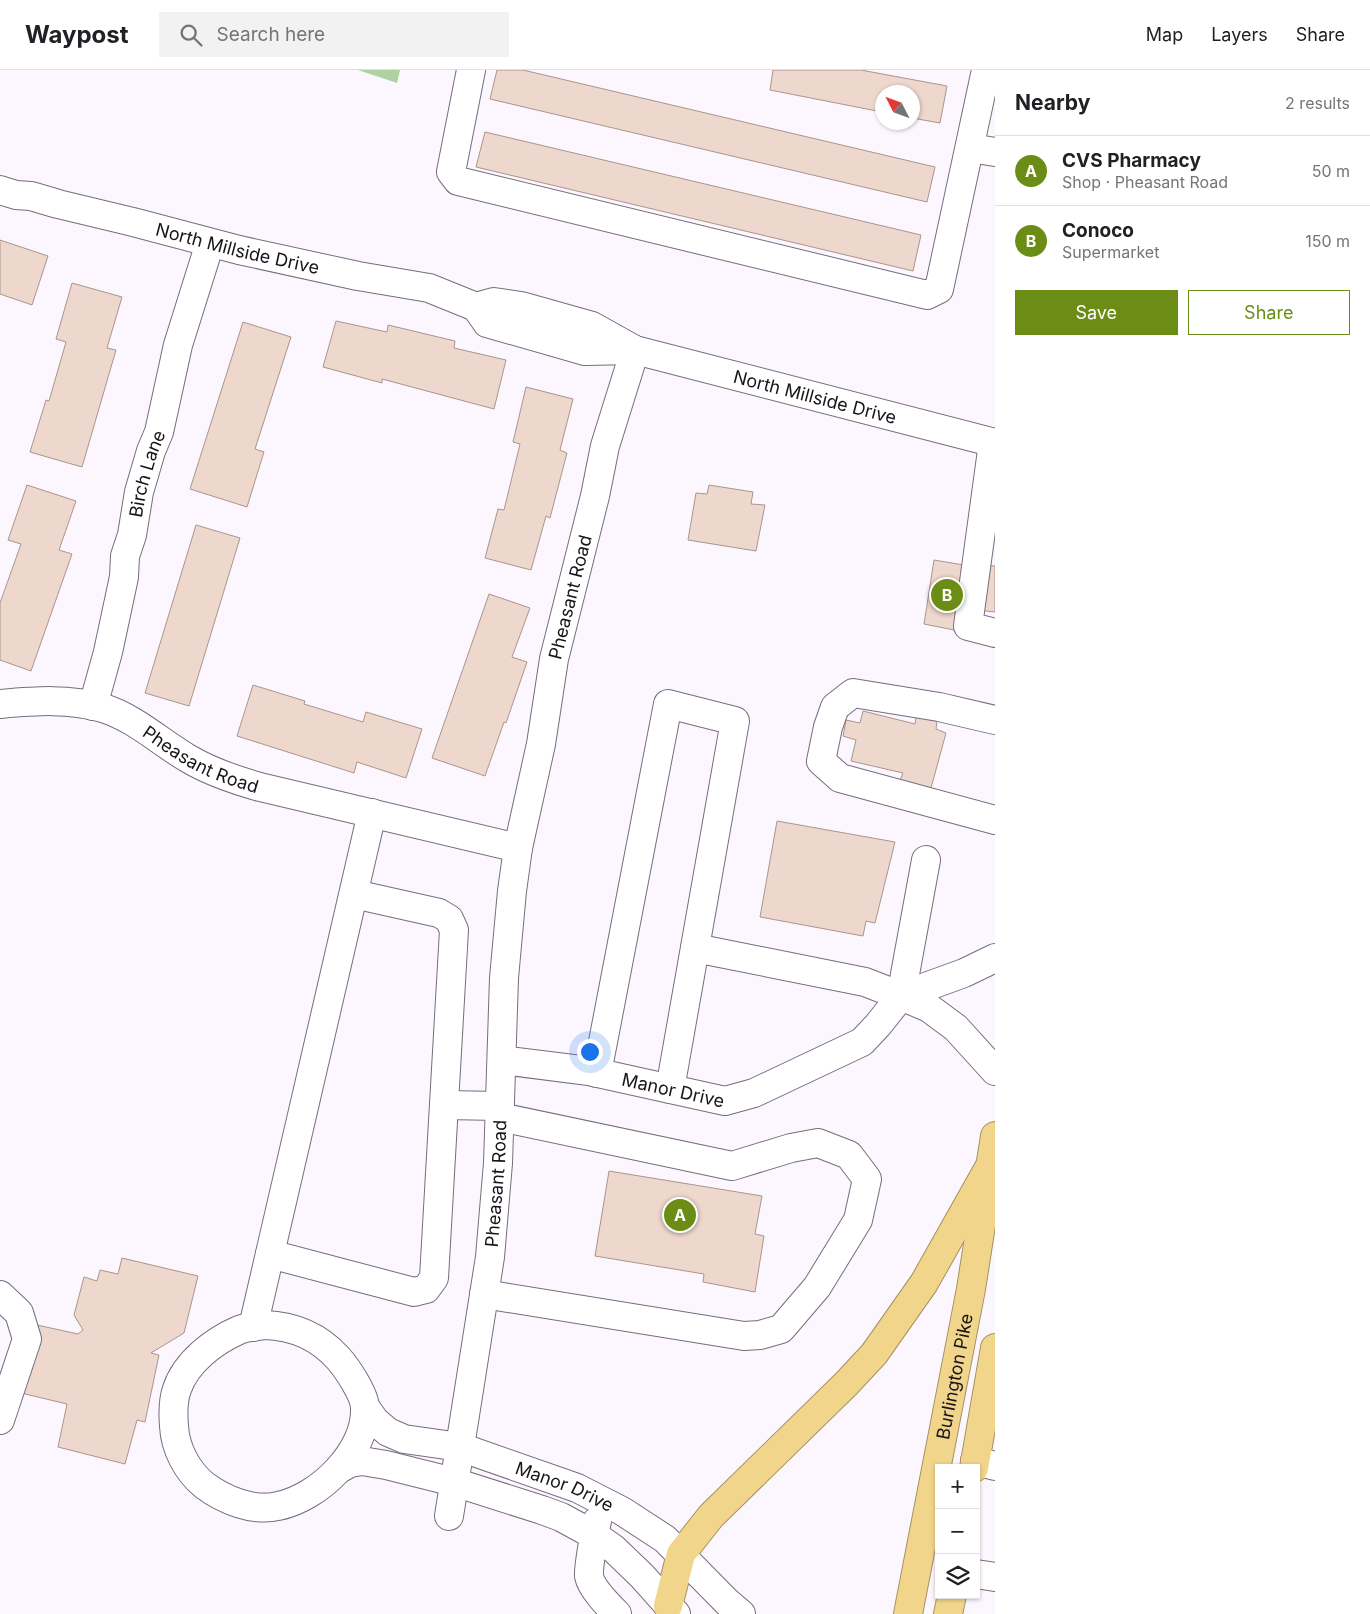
<!DOCTYPE html>
<html lang="en">
<head>
<meta charset="utf-8">
<style>
	body { margin:0; font-family:Inter,sans-serif; background:#f2f2f2; color:#202124 }
	.controls { position:absolute; right:15px; bottom:15px; display:grid; overflow:hidden; border-radius:0px; box-shadow:0 1px 4px #0004 }
	.controls button { width:45px; height:45px; display:grid; place-items:center; padding:0; border:0; border-bottom:1px solid #e0e0e0; background:#fff; color:#202124; font:25px sans-serif }
	.compass { position:absolute; left:875px; top:15px; width:45px; height:45px; border-radius:50%; background:#fff; box-shadow:0 1px 4px #0004; rotate:312deg }
	.you { position:absolute; left:589px; top:981px; width:18px; height:18px; margin:-12px; border:4px solid #fff; border-radius:50%; background:#1a73e8; box-shadow:0 0 0 8px #1a73e833 }
	.badge { display:grid; place-items:center; width:32px; height:32px; border-radius:50%; background:#6b8d15; color:#fff; font-size:16px; font-weight:700 }
	.pin { position:absolute; translate:-50% -50%; border:2px solid #fff; box-shadow:0 1px 5px #0006 }
	.list { margin:0; padding:0; list-style:none }
	h2 { display:flex; justify-content:space-between; align-items:center; height:65px; margin:0; padding:0 20px; font-size:21px }
	h2 small { font-size:16px; font-weight:400; color:#757577 }
	.list li { display:grid; grid-template-columns:32px 1fr auto; gap:15px; align-items:center; box-sizing:border-box; height:70px; padding:0 20px; border-top:1px solid #e0e0e0 }
	.list b { display:block; font-size:19px; white-space:nowrap }
	.list p { margin:0; font-size:16px; white-space:nowrap; color:#757577 }
	.list em { font-size:16px; font-style:normal; color:#757577 }
	.actions { display:flex; gap:10px; padding:15px 20px }
	.actions a { flex:1; padding:11px 0; border:1px solid #6b8d15; border-radius:0px; text-align:center; font-size:18px; color:#6b8d15 }
	.actions .main { background:#6b8d15; color:#fff }
	.icon { flex:none; width:28px; height:28px; fill:none; stroke:currentColor; stroke-width:2; stroke-linecap:round; stroke-linejoin:round }
	.map { position:relative; flex:none; width:995px; height:1544px; overflow:hidden }
	header { display:flex; align-items:center; gap:30px; box-sizing:border-box; height:70px; padding:0 25px; background:#fff; border-bottom:1px solid #e0e0e0 }
	header strong { font-size:24px }
	nav { display:flex; gap:28px; margin-inline-start:auto; font-size:18px }
	.search { width:350px; height:45px; background:#f2f2f2; display:flex; align-items:center; gap:12px; box-sizing:border-box; padding:0 18px; border-radius:0px; color:#757577; font-size:19px }
	main { display:flex }
	aside { flex:1; background:#fff }
	.map>svg:first-child { display:block }
	.green { fill:#aed2a1 }
	.building { fill:#eed7cd; stroke:#aa958b }
	.lines { fill:none; stroke-linecap:round; stroke-linejoin:round }
	.minor-casing { stroke:#776c7d; stroke-width:30 }
	.highway-casing { stroke:#a49163; stroke-width:30 }
	.minor { stroke:#fff; stroke-width:28 }
	.highway { stroke:#f0d58a; stroke-width:28 }
	.labels { text-anchor:middle; dominant-baseline:central; stroke-width:4; stroke-linejoin:round; paint-order:stroke }
	.street-label { font-size:18px; fill:#18141a; stroke:#fff }
</style>
</head>
<body>
<header>
<strong>Waypost</strong>
<div class="search"><svg class="icon" aria-label="search" viewBox="0 0 24 24"><circle cx="10" cy="10" r="6"/><path d="M15 15l6 6"/></svg>Search here</div>
<nav><a>Map</a><a>Layers</a><a>Share</a></nav>
</header>
<main>
<div class="map">
<svg width="995" height="1544" viewBox="0 0 995 1544">
	<rect width="100%" height="100%" fill="#fcf7ff"/>
	<!-- green -->
	<path class="green" d="M358 0H400L397 13Z"/>
	<!-- building -->
	<g class="building">
		<path d="M497 0H523L935 97 927 132 490 29Z"/>
		<path d="M773 0H861L947 16 940 53 912 48V22H882V42L770 20Z"/>
		<path d="M485 62 921 165 913 201 476 97Z"/>
		<path d="M0 170 48 186 32 235 0 224Z"/>
		<path d="M72 213 122 227 107 278 116 280 82 397 30 382 46 330 49 331 66 272 56 269Z"/>
		<path d="M336 251 387 262 388 255 455 271 454 278 506 290 494 339 382 309V313L323 297Z"/>
		<path d="M243 252 291 267 255 379 264 382 247 437 190 419Z"/>
		<path d="M526 317 573 329 560 380 567 383 550 448 546 446 531 500 485 488 498 439 504 440 520 374 513 372Z"/>
		<path d="M27 415 76 431 59 480 72 484 31 601 0 590V533L21 474 8 470Z"/>
		<path d="M709 415 753 422 751 434 765 435 756 481 688 470 696 423 707 424Z"/>
		<path d="M196 455 240 468 189 636 145 623Z"/>
		<path d="M934 490 970 496 959 561 924 554Z"/>
		<path d="M986 495 995 496V542L977 540Z"/>
		<path d="M489 524 530 538 512 587 527 592 506 653 504 652 485 706 432 688Z"/>
		<path d="M253 615 305 631 304 634 363 652 366 642 422 659 406 708 357 692 354 703 237 666Z"/>
		<path d="M863 641 915 654 916 647 937 651 936 659 946 663 931 718 900 710 903 703 851 691 856 670 843 666 846 650 860 653Z"/>
		<path d="M777 751 895 772 875 853 866 851 863 866 760 847Z"/>
		<path d="M609 1101 762 1126 755 1164 764 1166 755 1222 703 1212 704 1204 595 1186Z"/>
		<path d="M122 1188 198 1206 184 1263 151 1283 159 1285 145 1352 137 1350 125 1394 58 1377 67 1334 21 1323 37 1255 78 1264 83 1260 74 1245 84 1207 97 1211 100 1200 118 1204Z"/>
	</g>
	<g class="lines">
		<defs>
			<g id="minor">
				<path d="M471 0 451 102 458 111 927 225 939 219 986 0"/>
				<path d="M970 78 995 82"/>
				<path id="s1" d="M0 120 16 125 31 126 58 134 133 152 239 180 358 206 429 218 476 237 487 253 585 281 635 280"/>
				<path id="s2" d="M476 237 494 232 521 236 592 256 635 280 995 373"/>
				<path d="M993 373 968 556 995 563"/>
				<path id="s3" d="M0 634C35 631 69 628 103 638 135 648 160 672 189 689 211 702 235 710 260 717L518 778"/>
				<path id="s4" d="M93 636 108 582 124 507 125 486 132 465 139 422 151 381 159 362 178 275 210 173"/>
				<path d="M995 650 939 637 853 623 835 637 828 657 821 691 840 708 995 750"/>
				<path d="M695 878 865 912 901 926"/>
				<path d="M995 888 964 903 901 926 929 938 956 958 995 1001"/>
				<path id="s5" d="M502 990 589 1001 725 1031 754 1023 862 972 878 955 901 926 926 790"/>
				<path d="M597 1003 668 634 735 651 670 1019"/>
				<path d="M444 1035 500 1036"/>
				<path d="M270 1184 414 1222 426 1219 434 1208 454 860 449 849 439 843 354 824"/>
				<path d="M484 1224 744 1266 760 1265 781 1259 817 1217 858 1150 867 1109 849 1085 818 1073 791 1078 732 1096 500 1047"/>
				<path d="M0 1225 19 1243 27 1269 0 1350"/>
				<path d="M265 1255C294 1256 319 1267 338 1288 347 1298 365 1325 365 1338 367 1381 319 1428 278 1436 253 1442 224 1430 204 1415 187 1401 175 1378 174 1356 173 1344 173 1330 177 1319 186 1292 214 1271 239 1260 247 1257 257 1256 265 1255Z"/>
				<path d="M253 1257 372 743"/>
				<path id="s6" d="M365 1337 375 1351 388 1362 404 1369 460 1377 577 1418 622 1441 665 1469 727 1532 741 1544"/>
				<path d="M975 1391 995 1396"/>
				<path d="M339 1399 350 1393 362 1391 386 1395 454 1412 542 1440 561 1447 594 1465 614 1479 642 1506 676 1544"/>
				<path id="s7" d="M449 1446 490 1187 498 1093 504 908 512 821 518 778 541 674 554 589 595 426 605 376 635 280"/>
				<path d="M597 1451C595 1462 588 1496 589 1506 591 1518 609 1536 617 1544"/>
				<path d="M976 1504 995 1507"/>
			</g>
			<g id="highway">
				<path d="M974 1398 995 1278"/>
				<path d="M668 1536 681 1484 711 1446 846 1314 874 1284 924 1213 991 1094"/>
				<path id="s8" d="M908 1544 971 1219 995 1066"/>
				<path d="M948 1544 952 1525"/>
			</g>
		</defs>
		<!-- minor casing -->
		<use href="#minor" class="minor-casing"/>
		<!-- highway casing -->
		<use href="#highway" class="highway-casing"/>
		<!-- minor -->
		<use href="#minor" class="minor"/>
		<!-- highway -->
		<use href="#highway" class="highway"/>
	</g>
	<g class="labels">
		<!-- street labels -->
		<g class="street-label">
			<text stroke="none"><textPath href="#s1" startOffset="245">North Millside Drive</textPath></text>
			<text stroke="none"><textPath href="#s2" startOffset="355">North Millside Drive</textPath></text>
			<text stroke="none"><textPath href="#s4" startOffset="239">Birch Lane</textPath></text>
			<text stroke="none"><textPath href="#s7" startOffset="929">Pheasant Road</textPath></text>
			<text stroke="none"><textPath href="#s3" startOffset="215">Pheasant Road</textPath></text>
			<text stroke="none"><textPath href="#s5" startOffset="174">Manor Drive</textPath></text>
			<text stroke="none"><textPath href="#s7" startOffset="336">Pheasant Road</textPath></text>
			<text stroke="none"><textPath href="#s8" startOffset="242">Burlington Pike</textPath></text>
			<text stroke="none"><textPath href="#s6" startOffset="220">Manor Drive</textPath></text>
		</g>
	</g>
</svg>
<div class="controls">
<button>+</button>
<button>−</button>
<button><svg class="icon" aria-label="layers" viewBox="0 0 24 24"><path d="M12 4l9 5-9 5-9-5zM3 14l9 5 9-5"/></svg></button>
</div>
<svg class="compass" viewBox="-18 -18 36 36"><path d="M0-13l5 13h-10z" fill="#e53935"/><path d="M0 13l5-13h-10z" fill="#757577"/></svg>
<div class="you"></div>
<div class="pin badge" style="left:680px;top:1145px">A</div>
<div class="pin badge" style="left:947px;top:525px">B</div>
</div>
<aside>
<h2>Nearby<small>2 results</small></h2>
<ul class="list">
<li><span class="badge">A</span><div><b>CVS Pharmacy</b><p>Shop · Pheasant Road</p></div><em>50 m</em></li>
<li><span class="badge">B</span><div><b>Conoco</b><p>Supermarket</p></div><em>150 m</em></li>
</ul>
<div class="actions"><a class="main">Save</a><a>Share</a></div>
</aside>
</main>
</body>
</html>
